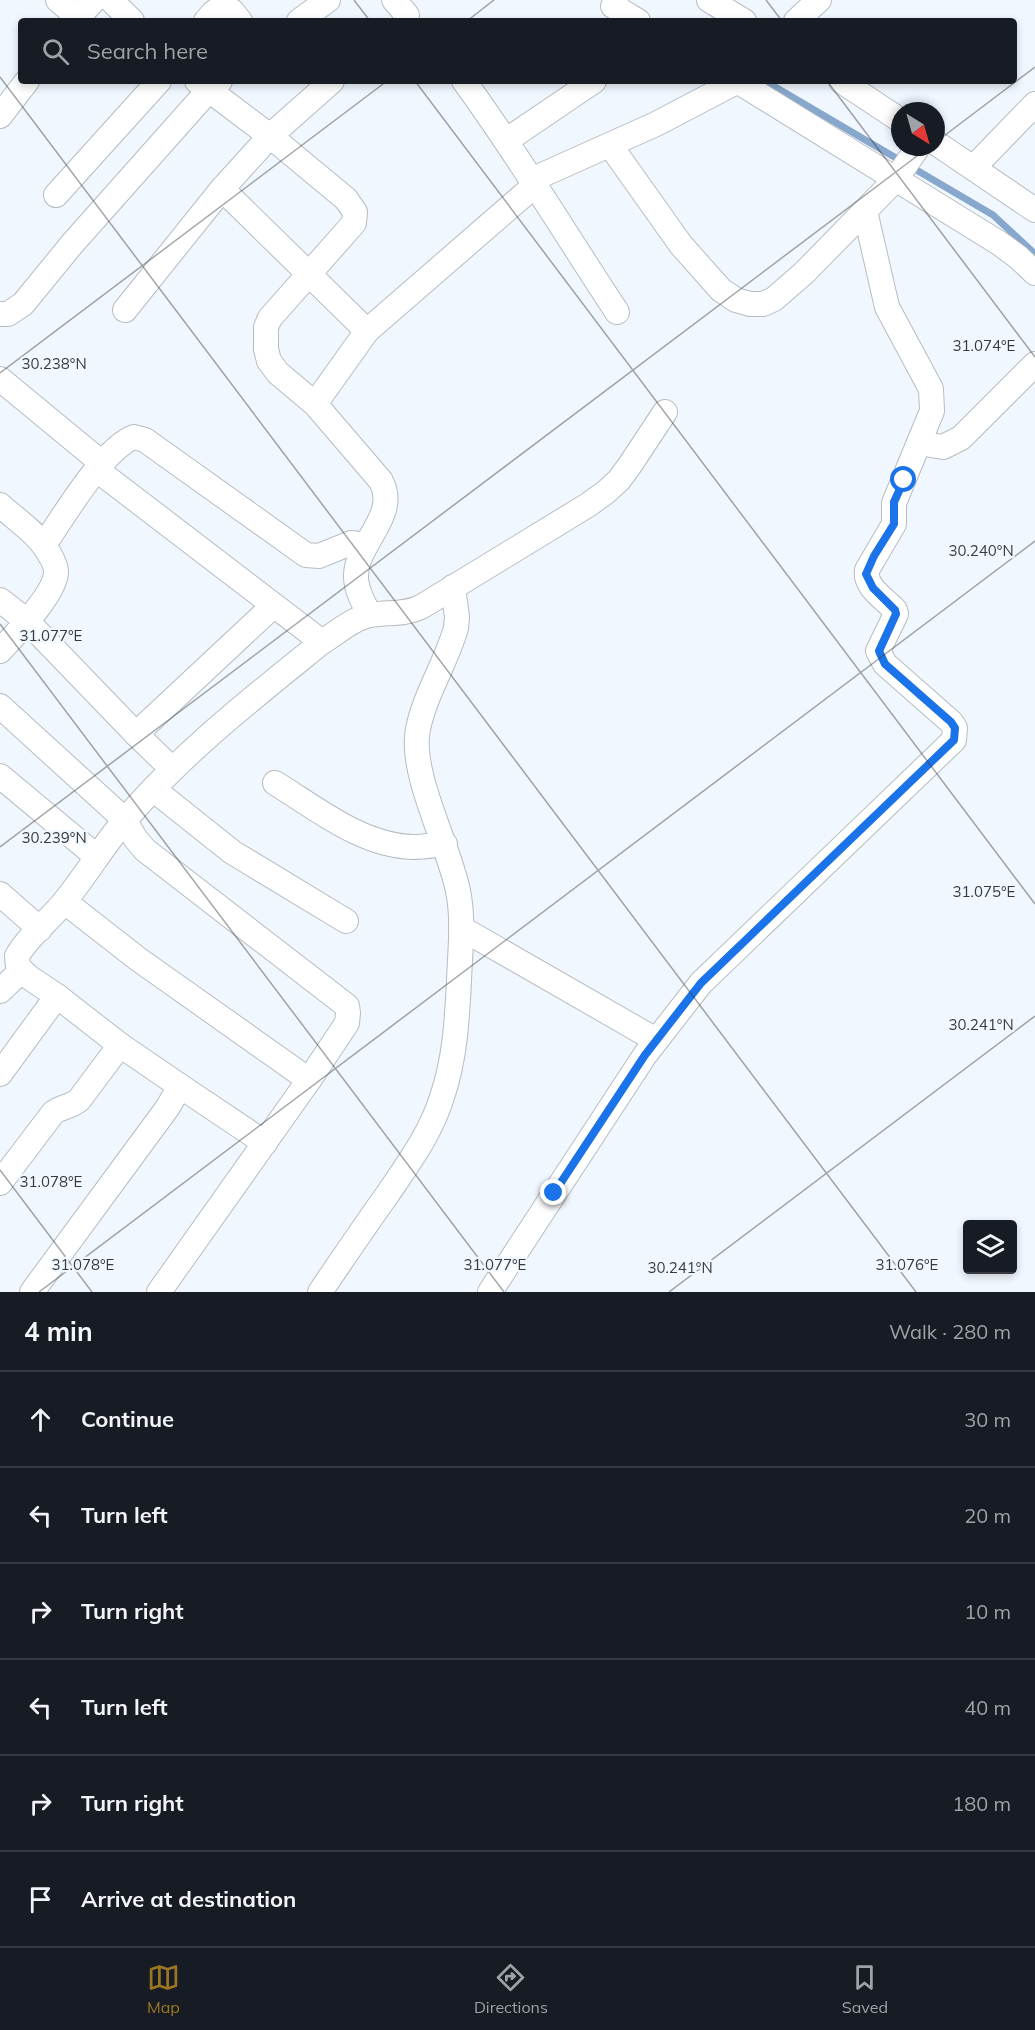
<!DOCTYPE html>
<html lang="en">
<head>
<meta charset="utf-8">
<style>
	body { margin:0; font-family:Mulish,sans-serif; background:#242831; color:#f1f3f6 }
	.controls { position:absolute; right:18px; bottom:18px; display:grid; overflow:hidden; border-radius:6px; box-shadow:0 3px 9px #0003 }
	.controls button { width:54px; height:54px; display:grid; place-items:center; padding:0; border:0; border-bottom:2px solid #363941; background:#171b24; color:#f1f3f6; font:30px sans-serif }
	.compass { position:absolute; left:891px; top:102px; width:54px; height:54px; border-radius:50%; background:#171b24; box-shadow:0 3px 9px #0003; rotate:143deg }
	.stop { position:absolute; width:18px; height:18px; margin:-14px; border:4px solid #1a73e8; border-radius:50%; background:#fff }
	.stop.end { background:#1a73e8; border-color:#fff; box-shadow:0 2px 6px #0008 }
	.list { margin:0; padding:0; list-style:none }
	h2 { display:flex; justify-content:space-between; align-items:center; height:78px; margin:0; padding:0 24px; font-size:26px }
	h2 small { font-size:20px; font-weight:400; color:#9ea1a6 }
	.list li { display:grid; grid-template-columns:39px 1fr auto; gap:18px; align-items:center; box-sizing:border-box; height:96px; padding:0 24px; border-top:2px solid #363941 }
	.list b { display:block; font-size:22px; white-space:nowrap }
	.list em { font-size:20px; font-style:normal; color:#9ea1a6 }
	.icon { flex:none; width:33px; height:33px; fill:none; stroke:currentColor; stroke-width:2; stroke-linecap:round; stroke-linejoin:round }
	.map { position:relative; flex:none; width:1035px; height:1292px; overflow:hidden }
	.search { position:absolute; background:#171b24; box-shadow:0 3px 9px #0003; left:18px; right:18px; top:18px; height:66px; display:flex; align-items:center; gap:15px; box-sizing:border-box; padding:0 21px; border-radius:6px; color:#9ea1a6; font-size:22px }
	.sheet { height:654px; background:#171b24 }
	nav { display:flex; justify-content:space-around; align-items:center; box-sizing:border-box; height:84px; border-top:2px solid #363941; background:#171b24; font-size:16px; color:#9ea1a6 }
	nav a { display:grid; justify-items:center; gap:3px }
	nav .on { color:#9b7622 }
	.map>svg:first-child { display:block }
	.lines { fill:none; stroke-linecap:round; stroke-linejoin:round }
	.stream { stroke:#87a7cc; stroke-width:7 }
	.minor-casing { stroke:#b6bcc2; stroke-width:26 }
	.minor { stroke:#fff; stroke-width:24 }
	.route { stroke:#1a73e8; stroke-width:8 }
	.ticks { fill:none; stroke:#373a3c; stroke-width:1.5; stroke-opacity:0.45 }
	.ticks-label { font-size:15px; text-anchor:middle; fill:#373a3c; stroke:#f0f7fe; stroke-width:4.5; stroke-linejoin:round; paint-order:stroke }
</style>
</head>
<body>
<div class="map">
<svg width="1035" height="1292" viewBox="0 0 1035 1292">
	<rect width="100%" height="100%" fill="#f0f7fe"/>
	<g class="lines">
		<!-- stream -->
		<path class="stream" d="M765 81 993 215 1035 254"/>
		<defs>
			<g id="minor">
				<path d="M58 0 78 17"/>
				<path d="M111 0 132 21"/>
				<path d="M394 0 407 15"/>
				<path d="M616 0 613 6 638 21"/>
				<path d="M709 0 744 21"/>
				<path d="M75 21 94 0"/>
				<path d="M206 21 213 13 221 7 232 11 240 21"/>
				<path d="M299 21 328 0"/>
				<path d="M796 21 819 0"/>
				<path d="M197 81 270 136 346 199 355 212 354 223 270 318 266 327V349L269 361 278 373 315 404 381 481C401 519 348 547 357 585 359 596 365 606 370 615"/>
				<path d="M332 81 270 136 222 189 367 331"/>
				<path d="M464 81C519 156 566 235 617 312"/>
				<path d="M737 81 999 243 1018 257 1035 273"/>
				<path d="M841 81 900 120"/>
				<path d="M0 116 27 81"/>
				<path d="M507 140 594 81"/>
				<path d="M936 143 1035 210"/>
				<path d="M610 145 681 245 721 290 736 300 750 304H763L774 299 804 273 896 179 918 147"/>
				<path d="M973 168 1035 104"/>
				<path d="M531 180 656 124 738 81"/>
				<path d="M56 195 159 81"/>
				<path d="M125 310 222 189"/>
				<path d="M0 314H8L23 304 72 244 208 91 220 81"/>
				<path d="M0 379 103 464"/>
				<path d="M315 404 367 331 534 186"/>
				<path d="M919 443 943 447 961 438 1035 364"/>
				<path d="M0 505C13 517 35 532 44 546 49 553 56 564 56 572 56 593 15 635 0 651"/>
				<path d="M44 545C63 517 104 448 134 437L145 440 306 555 319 556 351 543 366 545"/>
				<path d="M0 600 27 621 136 734 172 769"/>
				<path d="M322 642C337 633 353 618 371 615 389 612 404 615 421 607L588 505 606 492 619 480 630 465 665 412"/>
				<path d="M0 706 125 820 135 838 145 850 347 1006 348 1013 347 1023 309 1080 159 1292"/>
				<path d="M136 734 273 606"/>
				<path d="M0 776 96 856"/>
				<path d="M275 783C316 808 362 846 413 847 423 847 435 845 445 844"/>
				<path d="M153 789 232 852 346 921"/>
				<path d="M0 894 40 929"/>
				<path d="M65 902 138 959 309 1080"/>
				<path d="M461 928 656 1040"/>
				<path d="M0 991 21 971"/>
				<path d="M0 1074 57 996"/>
				<path d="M180 1086 265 1143"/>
				<path d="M0 1183 53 1113C62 1106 71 1107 79 1100L120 1045"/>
				<path d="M32 1292 168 1107 180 1086 120 1045 57 996 30 978 18 967 17 956C29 935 50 920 65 901 86 875 103 846 125 820 182 753 254 697 322 642L97 470"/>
				<path d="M320 1292C342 1260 364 1227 387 1195 408 1164 431 1133 442 1097 455 1059 457 1020 459 981 460 951 464 920 458 891 449 845 409 773 418 729 425 694 446 663 456 628L457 617 453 587"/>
				<path d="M490 1292 645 1055 701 983 954 740 955 728 951 722 885 664 878 651 896 614 895 610C885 599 864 587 867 570L894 524V503L932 411 931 389 887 307 865 211"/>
			</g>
		</defs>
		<!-- minor casing -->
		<use href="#minor" class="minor-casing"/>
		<!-- minor -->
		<use href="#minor" class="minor"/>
	</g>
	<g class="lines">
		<!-- route -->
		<path class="route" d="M554 1193 645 1055 701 983 954 740 955 728 951 722 885 664 879 651 896 614 895 610 873 588 866 574 874 556 894 524V502L904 480"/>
	</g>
	<!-- ticks -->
	<path class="ticks" d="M354 0 370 21M766 0 782 21M467 21 494 0M0 77 916 1292M415 81 1035 904M827 81 1035 357M936 142 1035 67M0 373 387 81M0 624 504 1292M0 847 929 147M0 1170 92 1292M39 1292 1035 541M669 1292 1035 1016"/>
	<g class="ticks-label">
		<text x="984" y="351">31.074°E</text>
		<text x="54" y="369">30.238°N</text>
		<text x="981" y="556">30.240°N</text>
		<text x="51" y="641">31.077°E</text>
		<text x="54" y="843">30.239°N</text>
		<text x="984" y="897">31.075°E</text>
		<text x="981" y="1030">30.241°N</text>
		<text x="51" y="1187">31.078°E</text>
		<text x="83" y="1270">31.078°E</text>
		<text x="495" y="1270">31.077°E</text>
		<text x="907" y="1270">31.076°E</text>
		<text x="680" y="1273">30.241°N</text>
	</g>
</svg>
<div class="controls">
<button><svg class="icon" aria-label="layers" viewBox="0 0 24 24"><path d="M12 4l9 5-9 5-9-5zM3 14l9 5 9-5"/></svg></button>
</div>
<svg class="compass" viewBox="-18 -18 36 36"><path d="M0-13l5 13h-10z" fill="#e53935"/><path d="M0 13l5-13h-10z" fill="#9ea1a6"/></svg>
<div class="stop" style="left:904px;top:480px"></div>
<div class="stop end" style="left:554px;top:1193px"></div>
<div class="search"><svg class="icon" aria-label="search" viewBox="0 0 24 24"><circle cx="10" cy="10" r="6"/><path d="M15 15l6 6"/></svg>Search here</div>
</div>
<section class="sheet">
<h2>4 min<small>Walk · 280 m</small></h2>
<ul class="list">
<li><svg class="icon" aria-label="ahead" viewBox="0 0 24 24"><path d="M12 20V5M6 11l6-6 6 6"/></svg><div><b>Continue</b></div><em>30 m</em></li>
<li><svg class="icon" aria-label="left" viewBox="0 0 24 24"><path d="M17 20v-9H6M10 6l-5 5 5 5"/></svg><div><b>Turn left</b></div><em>20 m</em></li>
<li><svg class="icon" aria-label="right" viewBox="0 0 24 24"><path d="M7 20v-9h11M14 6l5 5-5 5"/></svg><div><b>Turn right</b></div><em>10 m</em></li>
<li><svg class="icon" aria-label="left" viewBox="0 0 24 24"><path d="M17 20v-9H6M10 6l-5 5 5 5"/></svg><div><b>Turn left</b></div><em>40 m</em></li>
<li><svg class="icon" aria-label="right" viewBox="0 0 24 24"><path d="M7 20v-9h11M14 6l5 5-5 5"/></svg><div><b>Turn right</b></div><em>180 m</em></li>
<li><svg class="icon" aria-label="arrive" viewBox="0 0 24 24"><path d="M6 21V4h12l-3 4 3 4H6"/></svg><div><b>Arrive at destination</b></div></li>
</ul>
</section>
<nav>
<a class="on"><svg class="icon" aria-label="map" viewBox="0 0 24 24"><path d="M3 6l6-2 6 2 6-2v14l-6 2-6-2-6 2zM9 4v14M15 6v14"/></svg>Map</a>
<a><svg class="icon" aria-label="directions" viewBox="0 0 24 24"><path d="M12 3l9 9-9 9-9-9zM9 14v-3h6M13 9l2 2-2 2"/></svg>Directions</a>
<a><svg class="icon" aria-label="saved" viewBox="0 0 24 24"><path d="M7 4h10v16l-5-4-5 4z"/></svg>Saved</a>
</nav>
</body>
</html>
